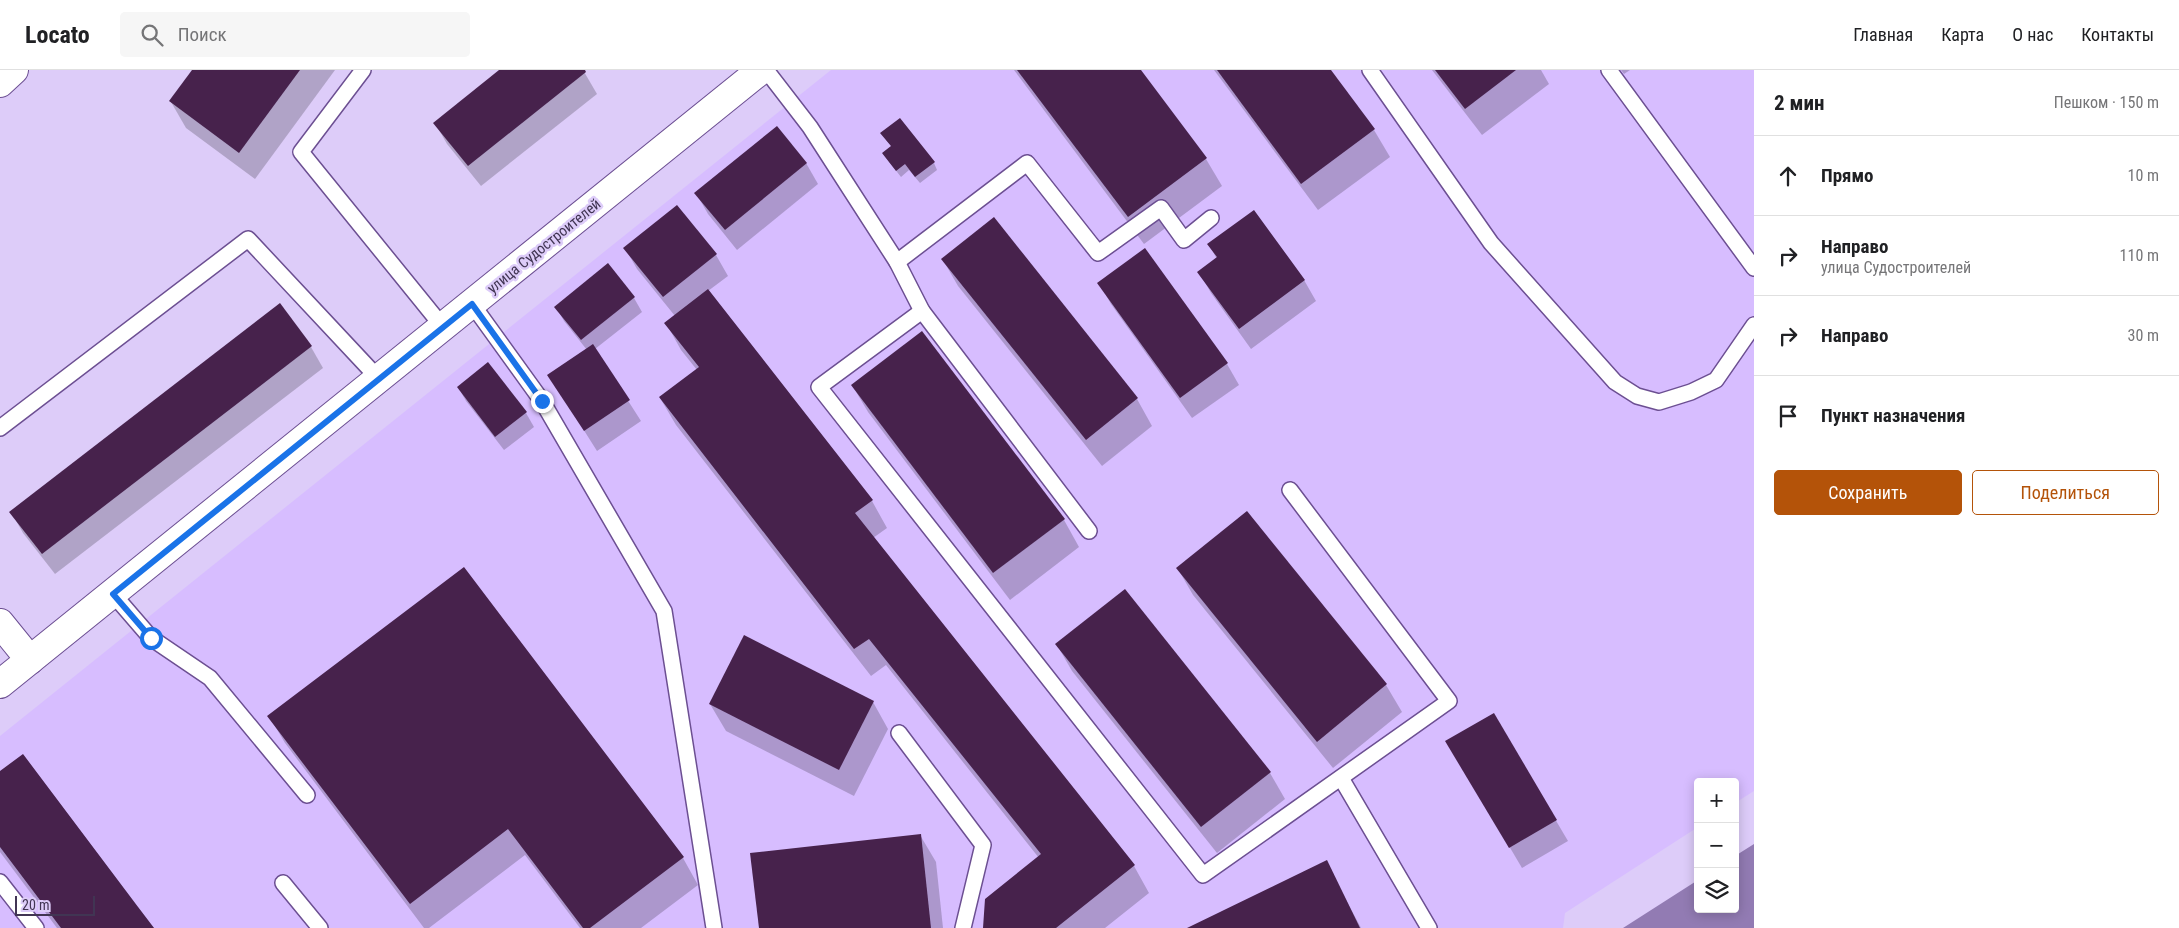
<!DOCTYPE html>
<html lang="ru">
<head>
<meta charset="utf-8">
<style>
	body { margin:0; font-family:"Roboto Condensed",sans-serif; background:#f6f6f6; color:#202124 }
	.controls { position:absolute; right:15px; bottom:15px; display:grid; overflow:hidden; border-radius:5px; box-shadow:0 2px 12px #0003 }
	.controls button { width:45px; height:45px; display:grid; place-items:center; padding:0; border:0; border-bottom:1px solid #e0e0e0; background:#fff; color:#202124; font:25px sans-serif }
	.scale { position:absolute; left:15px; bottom:12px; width:80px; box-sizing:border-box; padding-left:5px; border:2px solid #413553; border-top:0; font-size:14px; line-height:18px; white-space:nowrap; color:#413553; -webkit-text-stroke:4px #ddccf9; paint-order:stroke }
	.stop { position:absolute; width:15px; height:15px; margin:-11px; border:4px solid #1a73e8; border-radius:50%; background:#fff }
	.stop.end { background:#1a73e8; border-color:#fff; box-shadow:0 1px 5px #0008 }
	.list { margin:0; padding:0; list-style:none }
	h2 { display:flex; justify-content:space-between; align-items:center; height:65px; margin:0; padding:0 20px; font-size:21px }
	h2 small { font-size:16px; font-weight:400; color:#757577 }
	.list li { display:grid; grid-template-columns:32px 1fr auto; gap:15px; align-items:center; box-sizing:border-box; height:80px; padding:0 20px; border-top:1px solid #e0e0e0 }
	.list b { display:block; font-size:19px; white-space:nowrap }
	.list p { margin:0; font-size:16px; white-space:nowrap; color:#757577 }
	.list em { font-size:16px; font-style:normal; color:#757577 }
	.actions { display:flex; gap:10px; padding:15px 20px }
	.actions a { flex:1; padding:11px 0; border:1px solid #b45309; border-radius:5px; text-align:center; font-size:18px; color:#b45309 }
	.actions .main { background:#b45309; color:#fff }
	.icon { flex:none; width:28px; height:28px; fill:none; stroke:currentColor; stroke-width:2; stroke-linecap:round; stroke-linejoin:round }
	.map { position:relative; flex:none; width:1754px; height:858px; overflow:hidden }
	header { display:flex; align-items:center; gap:30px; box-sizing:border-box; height:70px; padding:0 25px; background:#fff; border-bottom:1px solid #e0e0e0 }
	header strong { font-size:24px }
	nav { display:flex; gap:28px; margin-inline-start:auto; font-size:18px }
	.search { width:350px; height:45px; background:#f6f6f6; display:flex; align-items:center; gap:12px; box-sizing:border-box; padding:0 18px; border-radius:5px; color:#757577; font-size:19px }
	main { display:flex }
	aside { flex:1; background:#fff }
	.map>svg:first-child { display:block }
	.built { fill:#d7bdff }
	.water { fill:#927bb3 }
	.shadow { fill:#0003 }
	.building { fill:#47224c }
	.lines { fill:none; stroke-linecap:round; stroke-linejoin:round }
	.lane-casing { stroke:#6c4f92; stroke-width:18 }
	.street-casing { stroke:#6c4f92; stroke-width:30 }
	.lane { stroke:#fff; stroke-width:15 }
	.street { stroke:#fff; stroke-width:28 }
	.route { stroke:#1a73e8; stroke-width:6 }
	.labels { text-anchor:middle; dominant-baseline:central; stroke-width:5; stroke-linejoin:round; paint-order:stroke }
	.street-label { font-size:15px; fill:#413553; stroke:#ddccf9 }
</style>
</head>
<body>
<header>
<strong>Locato</strong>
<div class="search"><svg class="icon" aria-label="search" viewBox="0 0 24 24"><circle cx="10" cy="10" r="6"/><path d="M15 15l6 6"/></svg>Поиск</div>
<nav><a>Главная</a><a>Карта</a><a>О нас</a><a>Контакты</a></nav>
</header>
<main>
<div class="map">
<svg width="1754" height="858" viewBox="0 0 1754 858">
	<rect width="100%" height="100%" fill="#ddccf9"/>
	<!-- built -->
	<path class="built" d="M831 0H1754V721L1735 733V712H1698V757L1565 843 1563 858H0V666Z"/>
	<!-- water -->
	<path class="water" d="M1754 774V858H1623L1698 810V839H1735V786Z"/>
	<!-- shadow -->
	<g class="shadow">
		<path d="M194 0H335L255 109 186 58 171 32Z"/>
		<path d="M501 0H583L597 24 481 116 447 74 435 53Z"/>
		<path d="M1014 0H1139L1206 89 1222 116 1144 174Z"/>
		<path d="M1214 0H1330L1374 60 1390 87 1318 140Z"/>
		<path d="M1432 0H1541L1549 14 1482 65Z"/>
		<path d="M1621 0H1630L1624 4Z"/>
		<path d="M886 70 934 93 937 100 920 113 909 100 901 107 883 84 892 77Z"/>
		<path d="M806 93 818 114 737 180 708 144 696 123Z"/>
		<path d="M677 136 716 185 728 206 708 221 872 431 887 458 873 468 1134 796 1149 823 1105 858H984L1039 788 886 595 871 606 676 355 660 328 697 300 681 280 666 253 675 246 637 199 625 178Z"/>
		<path d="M1209 175 1304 210 1316 231 1251 279 1211 223 1199 202 1217 189Z"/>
		<path d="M943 190 1137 329 1152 356 1102 396 958 216Z"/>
		<path d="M1099 213 1227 294 1239 315 1192 348 1111 234Z"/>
		<path d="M634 228 642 242 595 279 641 351 597 381 549 305 587 280 564 251 556 237Z"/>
		<path d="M279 235 311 277 323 298 55 504 23 463 11 442Z"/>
		<path d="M922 263 1064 450 1079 477 1010 530 868 342 852 315Z"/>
		<path d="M488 294 526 343 534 357 504 380 466 331 458 317Z"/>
		<path d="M1246 442 1386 615 1402 642 1333 698 1193 525 1178 499Z"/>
		<path d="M464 499 683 788 698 815 641 858H580L525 785 429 858H424L285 673 269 646Z"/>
		<path d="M1057 575 1270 703 1285 729 1217 783 1072 601Z"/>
		<path d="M873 632 888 659 854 726 726 661 710 634Z"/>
		<path d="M1493 644 1568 771 1522 798 1447 671Z"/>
		<path d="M23 685 154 858H57L0 782V703Z"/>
		<path d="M920 765 936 792 943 858H760Z"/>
		<path d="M1326 792 1361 858H1190Z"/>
	</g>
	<!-- building -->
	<g class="building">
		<path d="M192 0H300L239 83 169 31Z"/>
		<path d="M499 0H585L586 2 468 96 433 53Z"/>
		<path d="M1017 0H1141L1207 88 1128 147Z"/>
		<path d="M1217 0H1331L1375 59 1301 114Z"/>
		<path d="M1435 0H1516L1465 39Z"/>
		<path d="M900 48 935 92 915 107 905 94 896 101 882 83 891 76 880 63Z"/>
		<path d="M777 56 807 93 725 160 694 123Z"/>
		<path d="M677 135 717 184 663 227 623 178Z"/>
		<path d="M1254 140 1305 210 1239 259 1197 202 1217 187 1207 174Z"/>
		<path d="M994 147 1138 328 1086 370 941 189Z"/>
		<path d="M1145 178 1228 293 1180 328 1097 213Z"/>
		<path d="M608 193 635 227 581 270 554 237Z"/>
		<path d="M708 219 873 430 855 443 1135 795 1056 858H983L985 829 1041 784 869 569 854 579 659 327 699 297 664 253Z"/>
		<path d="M280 233 312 276 42 484 9 442Z"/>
		<path d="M922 261 1065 449 993 503 851 315Z"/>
		<path d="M593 274 630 330 584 361 547 305Z"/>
		<path d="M488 292 527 342 495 367 457 317Z"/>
		<path d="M1247 441 1387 614 1317 672 1176 498Z"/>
		<path d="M464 497 684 787 590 858H583L508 759 410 834 267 646Z"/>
		<path d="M1125 519 1271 702 1201 757 1055 574Z"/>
		<path d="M744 565 874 631 839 700 709 634Z"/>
		<path d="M1494 643 1557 750 1509 778 1445 671Z"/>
		<path d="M23 684 138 837 154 858H61L0 777V701Z"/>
		<path d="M921 764 931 858H759L750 783Z"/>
		<path d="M1327 790 1360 858H1187Z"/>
	</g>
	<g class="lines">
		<defs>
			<g id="lane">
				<path d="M363 0 301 82 443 257"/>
				<path d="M766 0 810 57 897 192 922 241 1089 461"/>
				<path d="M1370 0 1491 173 1615 312 1637 326 1659 332 1691 322 1716 310 1754 255"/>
				<path d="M1609 0 1754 198"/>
				<path d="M897 192 1027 93 1098 183 1161 138 1184 170 1211 148"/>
				<path d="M472 234 542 331 664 541 714 858"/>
				<path d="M922 241 819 317 1203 805 1449 631 1290 420"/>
				<path d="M0 358 248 169 379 309"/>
				<path d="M113 524 151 568 210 608 307 725"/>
				<path d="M899 663 983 775 963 858"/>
				<path d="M1341 708 1429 858"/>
				<path d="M0 812 36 858"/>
				<path d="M283 813 320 858"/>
			</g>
			<g id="street">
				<path d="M0 13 14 0"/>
				<path d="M0 553 30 590"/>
				<path d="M0 614 761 0"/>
			</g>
		</defs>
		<!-- lane casing -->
		<use href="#lane" class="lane-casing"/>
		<!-- street casing -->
		<use href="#street" class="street-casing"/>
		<!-- lane -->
		<use href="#lane" class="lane"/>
		<!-- street -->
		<use href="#street" class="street"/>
	</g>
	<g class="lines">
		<!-- route -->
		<path class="route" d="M151 568 113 524 472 234 542 331"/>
	</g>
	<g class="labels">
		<!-- street labels -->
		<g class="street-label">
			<text transform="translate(544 176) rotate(-39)">улица Судостроителей</text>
		</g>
	</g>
</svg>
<div class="controls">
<button>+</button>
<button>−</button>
<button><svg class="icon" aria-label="layers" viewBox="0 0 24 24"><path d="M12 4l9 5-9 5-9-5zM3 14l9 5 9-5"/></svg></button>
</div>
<div class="scale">20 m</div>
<div class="stop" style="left:151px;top:568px"></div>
<div class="stop end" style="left:542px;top:331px"></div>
</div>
<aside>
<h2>2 мин<small>Пешком · 150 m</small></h2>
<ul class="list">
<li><svg class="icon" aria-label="ahead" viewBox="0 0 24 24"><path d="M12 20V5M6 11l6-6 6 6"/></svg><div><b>Прямо</b></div><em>10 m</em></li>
<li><svg class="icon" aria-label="right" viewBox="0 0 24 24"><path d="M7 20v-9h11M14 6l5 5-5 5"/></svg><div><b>Направо</b><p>улица Судостроителей</p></div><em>110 m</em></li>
<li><svg class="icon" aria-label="right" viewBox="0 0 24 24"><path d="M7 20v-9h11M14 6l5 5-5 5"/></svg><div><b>Направо</b></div><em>30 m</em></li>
<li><svg class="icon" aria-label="arrive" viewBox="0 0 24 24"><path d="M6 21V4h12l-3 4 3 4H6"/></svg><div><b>Пункт назначения</b></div></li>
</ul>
<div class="actions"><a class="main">Сохранить</a><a>Поделиться</a></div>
</aside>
</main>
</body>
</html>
